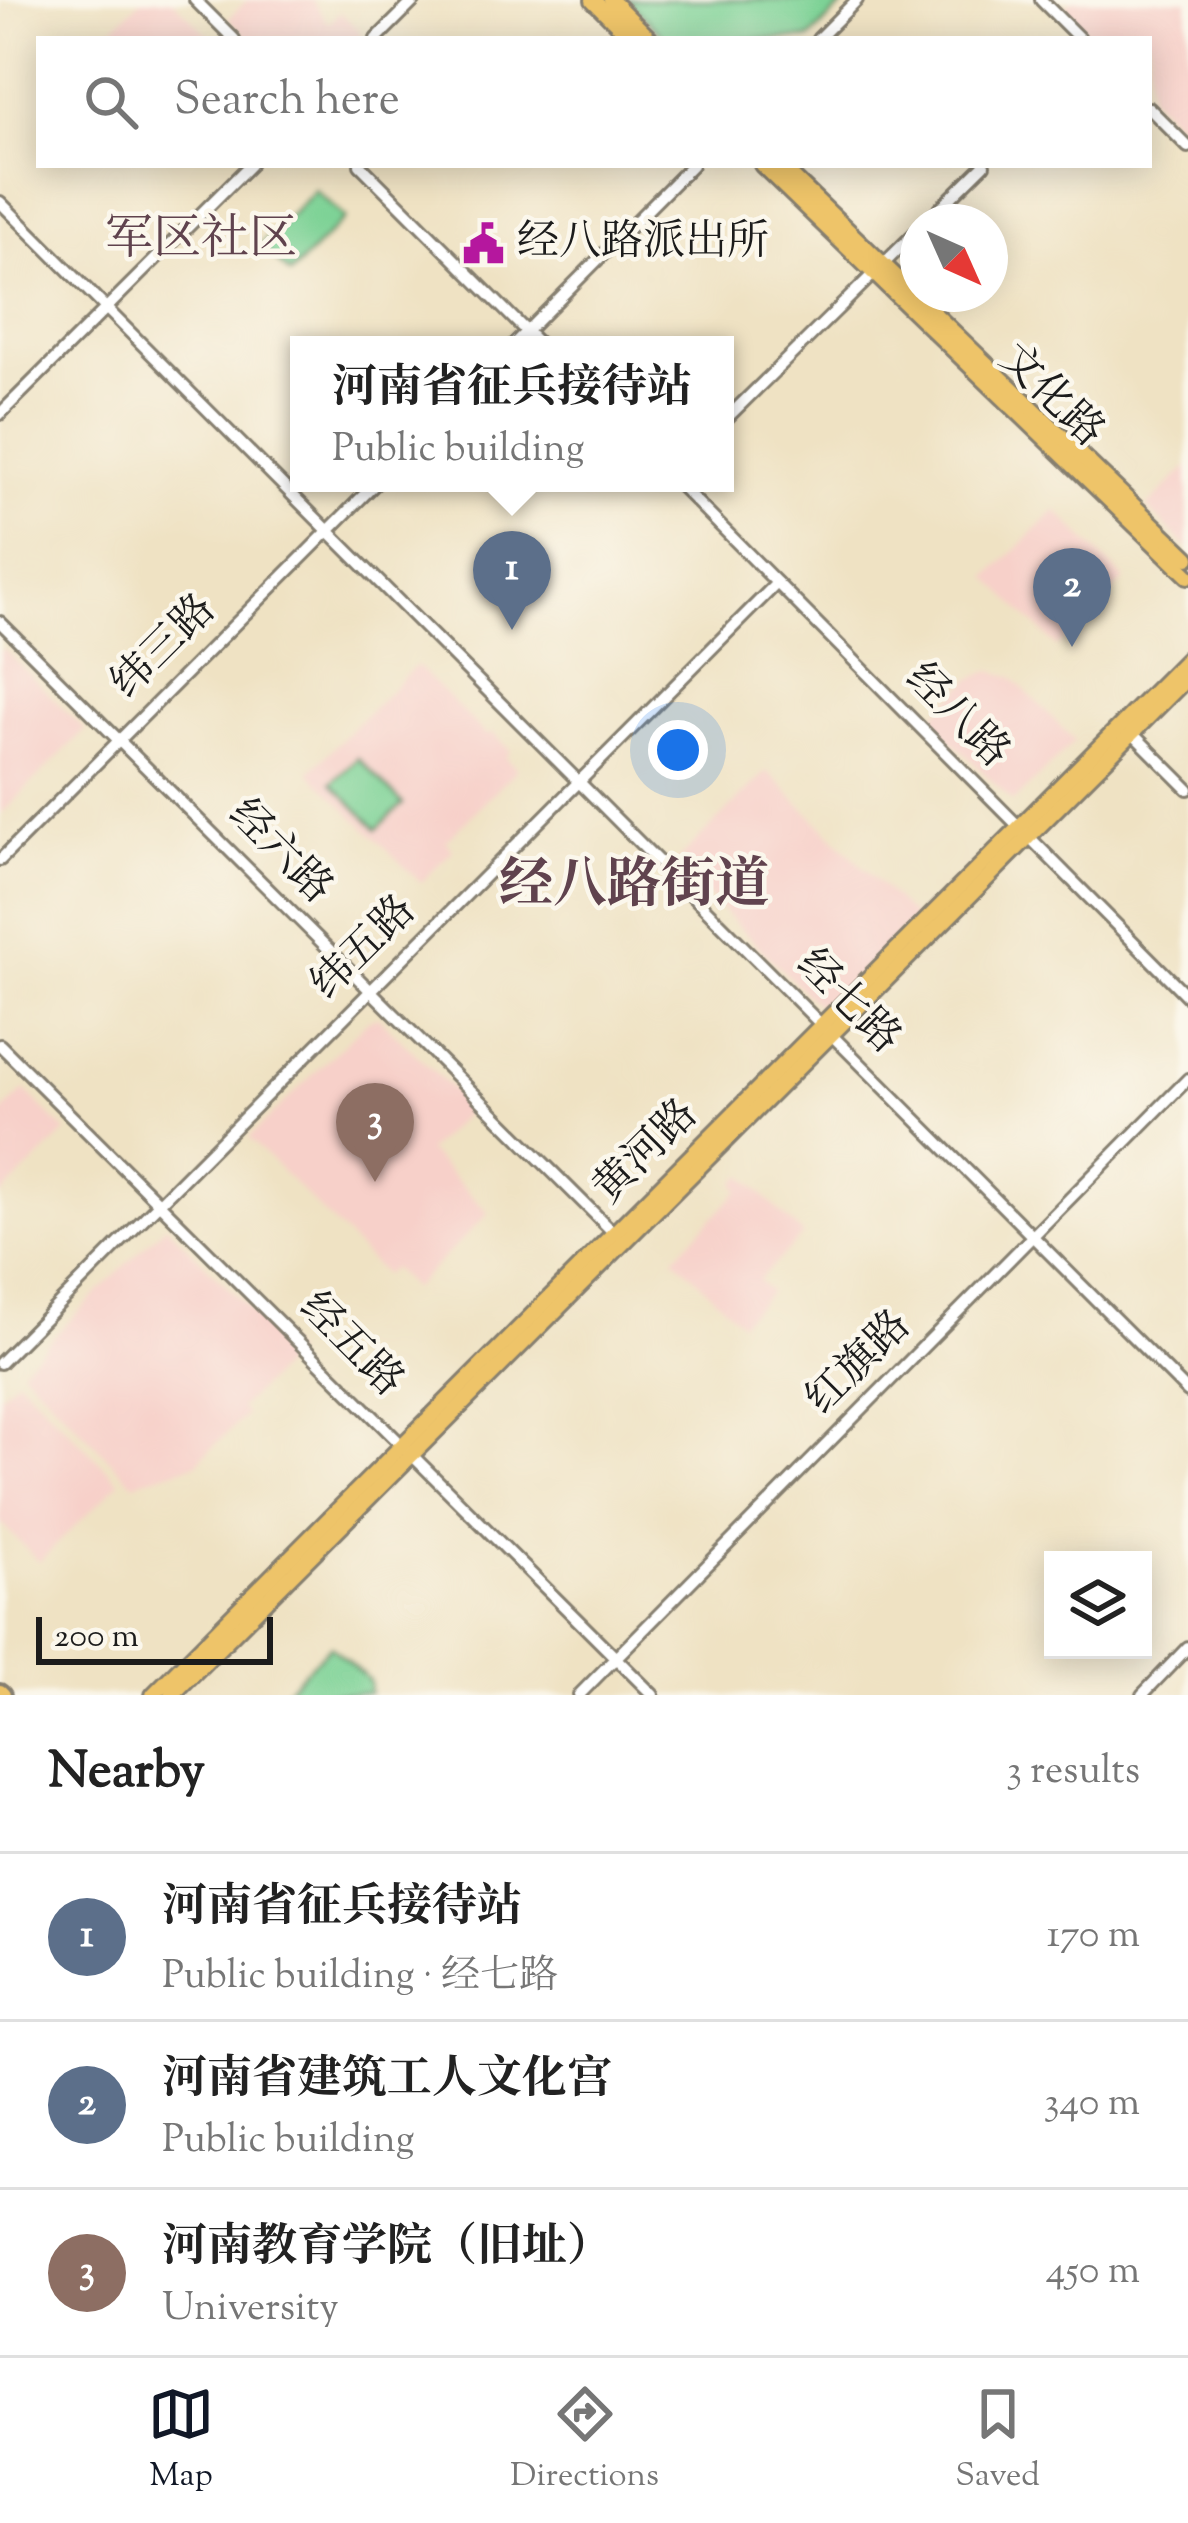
<!DOCTYPE html>
<html lang="en">
<head>
<meta charset="utf-8">
<style>
	body { margin:0; font-family:"Sorts Mill Goudy","Noto Serif SC",serif; background:#f6f6f6; color:#222 }
	.controls { position:absolute; right:36px; bottom:36px; display:grid; overflow:hidden; border-radius:0px; box-shadow:0 6px 30px #0003 }
	.controls button { width:108px; height:108px; display:grid; place-items:center; padding:0; border:0; border-bottom:3px solid #e0e0e0; background:#fff; color:#222; font:60px sans-serif }
	.compass { position:absolute; left:900px; top:204px; width:108px; height:108px; border-radius:50%; background:#fff; box-shadow:0 6px 30px #0003; rotate:135deg }
	.scale { position:absolute; left:36px; bottom:30px; width:237px; box-sizing:border-box; padding-left:12px; border:6px solid #1c1c1c; border-top:0; font-size:33px; line-height:42px; white-space:nowrap; color:#1c1c1c; -webkit-text-stroke:9px #fbf7ec; paint-order:stroke }
	.you { position:absolute; left:678px; top:750px; width:42px; height:42px; margin:-30px; border:9px solid #fff; border-radius:50%; background:#1a73e8; box-shadow:0 0 0 18px #1a73e833 }
	.badge { display:grid; place-items:center; width:78px; height:78px; border-radius:50%; background:#111827; color:#fff; font-size:39px; font-weight:700 }
	.pin { position:absolute; translate:-50% -99px; filter:drop-shadow(0 3px 6px #0008) }
	.pin::after { content:''; position:absolute; top:63px; width:42px; height:36px; background:inherit; clip-path:polygon(0 0,100% 0,50% 100%) }
	.popup { position:absolute; left:290px; top:336px; width:444px; height:156px; box-sizing:border-box; display:grid; place-content:center; border-radius:0px; background:#fff; filter:drop-shadow(0 3px 9px #0005); font-size:39px; white-space:nowrap; color:#767676 }
	.popup b { font-size:45px; color:#222 }
	.popup::after { content:''; position:absolute; left:50%; top:100%; margin-left:-24px; border:24px solid transparent; border-top-color:#fff }
	.list { margin:0; padding:0; list-style:none }
	h2 { display:flex; justify-content:space-between; align-items:center; height:156px; margin:0; padding:0 48px; font-size:51px }
	h2 small { font-size:39px; font-weight:400; color:#767676 }
	.list li { display:grid; grid-template-columns:78px 1fr auto; gap:36px; align-items:center; box-sizing:border-box; height:168px; padding:0 48px; border-top:3px solid #e0e0e0 }
	.list b { display:block; font-size:45px; white-space:nowrap }
	.list p { margin:0; font-size:39px; white-space:nowrap; color:#767676 }
	.list em { font-size:39px; font-style:normal; color:#767676 }
	.icon { flex:none; width:66px; height:66px; fill:none; stroke:currentColor; stroke-width:2; stroke-linecap:round; stroke-linejoin:round }
	.map { position:relative; flex:none; width:1188px; height:1695px; overflow:hidden }
	.search { position:absolute; background:#fff; box-shadow:0 6px 30px #0003; left:36px; right:36px; top:36px; height:132px; display:flex; align-items:center; gap:30px; box-sizing:border-box; padding:0 42px; border-radius:0px; color:#767676; font-size:45px }
	.sheet { height:660px; background:#fff }
	nav { display:flex; justify-content:space-around; align-items:center; box-sizing:border-box; height:168px; border-top:3px solid #e0e0e0; background:#fff; font-size:33px; color:#767676 }
	nav a { display:grid; justify-items:center; gap:6px }
	nav .on { color:#111827 }
	.map>svg:first-child { display:block }
	.built { fill:#f7d0c9 }
	.green { fill:#7dd295; stroke:#4c7758; stroke-width:3 }
	.lines { fill:none; stroke-linecap:round; stroke-linejoin:round }
	.minor-casing { stroke:#867f70; stroke-width:16 }
	.major-casing { stroke:#867f70; stroke-width:20 }
	.minor { stroke:#fff; stroke-width:10 }
	.major { stroke:#eec469; stroke-width:14 }
	.labels { text-anchor:middle; dominant-baseline:central; stroke-width:9; stroke-linejoin:round; paint-order:stroke }
	.poi-label { font-size:42px; fill:#1c1c1c; stroke:#fbf7ec; text-anchor:start }
	.street-label { font-size:42px; fill:#1c1c1c; stroke:#fbf7ec }
	.quarter-label { font-size:48px; fill:#60434e; stroke:#fbf7ec }
	.district-label { font-size:54px; font-weight:bold; fill:#60434e; stroke:#fbf7ec }
</style>
</head>
<body>
<div class="map">
<svg width="1188" height="1695" viewBox="0 0 1188 1695">
	<rect width="100%" height="100%" fill="#fbf7ec"/>
	<filter id="ink" filterUnits="userSpaceOnUse"><feTurbulence type="fractalNoise" baseFrequency=".00833" numOctaves="2"/><feDisplacementMap in="SourceGraphic" scale="24" xChannelSelector="R" yChannelSelector="G"/><feConvolveMatrix kernelMatrix="1 2 1 2 8 2 1 2 1" color-interpolation-filters="sRGB"/></filter>
	<filter id="wash" filterUnits="userSpaceOnUse"><feTurbulence type="fractalNoise" baseFrequency=".004" numOctaves="4" result="noise"/><feDisplacementMap in="SourceGraphic" scale="48" xChannelSelector="R" yChannelSelector="G"/><feGaussianBlur stdDeviation="2.7" result="paint"/><feColorMatrix in="noise" values="0 0 0 0 0 0 0 0 0 0 0 0 0 0 0 0 0 1.4 0 .05"/><feComposite in="paint" operator="in"/></filter>
	<g filter="url(#wash)">
		<rect width="100%" height="100%" fill="#efe2c3"/>
		<!-- built -->
		<g class="built">
			<path d="M141 0H173L212 39H101Z"/>
			<path d="M247 0H312L328 24 340 12 362 34 357 39H248L228 19Z"/>
			<path d="M1073 0H1188V135L1149 95V39H1094L1064 8Z"/>
			<path d="M1188 466V549L1147 507Z"/>
			<path d="M1056 510 1125 580 1057 647 988 577Z"/>
			<path d="M3 648 85 730 0 815V651Z"/>
			<path d="M416 665 487 736 492 732 511 751 506 757 517 769 446 841 453 850 421 883 309 772Z"/>
			<path d="M991 671 1011 676 1075 741 1013 802 930 719 971 679Z"/>
			<path d="M767 771 915 919 823 1011 675 863Z"/>
			<path d="M378 1017 471 1108 427 1151 489 1213 412 1289 392 1268 384 1275 249 1138 368 1020Z"/>
			<path d="M25 1090 66 1132 0 1197V1114Z"/>
			<path d="M743 1175 803 1235 758 1280 770 1292 740 1322 674 1257 740 1190 735 1184Z"/>
			<path d="M166 1225 294 1354 240 1408 246 1415 195 1464 133 1483 21 1369Z"/>
			<path d="M17 1378 120 1482 39 1562 0 1522V1395Z"/>
		</g>
		<!-- green -->
		<g class="green">
			<path d="M627 0H848L809 39H666Z"/>
			<path d="M315 190 345 218 290 274 261 245Z"/>
			<path d="M358 758 403 804 377 829 332 783Z"/>
			<path d="M330 1646 369 1680 370 1693 281 1695Z"/>
		</g>
	</g>
	<g filter="url(#ink)">
		<g class="lines">
			<defs>
				<g id="minor">
					<path d="M195 0 234 39"/>
					<path d="M1041 0 1080 39"/>
					<path d="M376 39 415 0"/>
					<path d="M818 39 857 0"/>
					<path d="M1149 108 1188 147"/>
					<path d="M360 165 540 345"/>
					<path d="M0 202 1188 1392"/>
					<path d="M926 222 984 165"/>
					<path d="M513 345 692 165"/>
					<path d="M0 414 250 165"/>
					<path d="M725 420 918 230"/>
					<path d="M678 483 1188 997"/>
					<path d="M0 622 614 1233"/>
					<path d="M1132 733 1188 789"/>
					<path d="M0 860 376 483"/>
					<path d="M0 1045 653 1695"/>
					<path d="M0 1363 777 583"/>
					<path d="M579 1695 1188 1079"/>
					<path d="M1142 1695 1188 1647"/>
				</g>
				<g id="major">
					<path d="M593 0 632 39"/>
					<path d="M611 0 650 39"/>
					<path d="M762 165 1188 576"/>
					<path d="M780 165 1188 558"/>
					<path d="M0 1692 3 1695"/>
					<path d="M153 1695 1188 658"/>
					<path d="M172 1695 1188 677"/>
				</g>
			</defs>
			<!-- minor casing -->
			<use href="#minor" class="minor-casing"/>
			<!-- major casing -->
			<use href="#major" class="major-casing"/>
			<!-- minor -->
			<use href="#minor" class="minor"/>
			<!-- major -->
			<use href="#major" class="major"/>
		</g>
	</g>
	<!-- icons -->
	<defs>
		<symbol id="civic-bare" viewBox="-9 -9 18 18"><path d="M-.6-6.5H3V-4.5H.6V-3L4-1V1h2V6H-6V1h2V-1L-.6-3ZM-1.2 2.5V6h2.4V2.5Z" fill="#b5179e" stroke="#fbf7ec" stroke-width="2.5" paint-order="stroke"/></symbol>
	</defs>
	<g fill-rule="evenodd">
		<use href="#civic-bare" x="454" y="214" width="59" height="59"/>
	</g>
	<g class="labels">
		<!-- poi labels -->
		<g class="poi-label">
			<text x="517" y="244">经八路派出所</text>
		</g>
		<!-- street labels -->
		<g class="street-label">
			<text transform="translate(1050 397) rotate(44)">文化路</text>
			<text transform="translate(165 648) rotate(-45)">纬三路</text>
			<text transform="translate(956 717) rotate(45)">经八路</text>
			<text transform="translate(279 853) rotate(45)">经六路</text>
			<text transform="translate(365 949) rotate(-45)">纬五路</text>
			<text transform="translate(847 1003) rotate(45)">经七路</text>
			<text transform="translate(647 1153) rotate(-45)">黄河路</text>
			<text transform="translate(350 1346) rotate(45)">经五路</text>
			<text transform="translate(860 1364) rotate(-45)">红旗路</text>
		</g>
		<!-- quarter labels -->
		<g class="quarter-label">
			<text x="201" y="241">军区社区</text>
		</g>
		<!-- district labels -->
		<g class="district-label">
			<text x="634" y="888">经八路街道</text>
		</g>
	</g>
</svg>
<div class="controls">
<button><svg class="icon" aria-label="layers" viewBox="0 0 24 24"><path d="M12 4l9 5-9 5-9-5zM3 14l9 5 9-5"/></svg></button>
</div>
<svg class="compass" viewBox="-18 -18 36 36"><path d="M0-13l5 13h-10z" fill="#e53935"/><path d="M0 13l5-13h-10z" fill="#767676"/></svg>
<div class="scale">200 m</div>
<div class="you"></div>
<div class="pin badge" style="left:512px;top:630px;background:#5c6f8a">1</div>
<div class="popup"><b>河南省征兵接待站</b>Public building</div>
<div class="pin badge" style="left:1072px;top:647px;background:#5c6f8a">2</div>
<div class="pin badge" style="left:375px;top:1182px;background:#8d6e63">3</div>
<div class="search"><svg class="icon" aria-label="search" viewBox="0 0 24 24"><circle cx="10" cy="10" r="6"/><path d="M15 15l6 6"/></svg>Search here</div>
</div>
<section class="sheet">
<h2>Nearby<small>3 results</small></h2>
<ul class="list">
<li><span class="badge" style="background:#5c6f8a">1</span><div><b>河南省征兵接待站</b><p>Public building · 经七路</p></div><em>170 m</em></li>
<li><span class="badge" style="background:#5c6f8a">2</span><div><b>河南省建筑工人文化宫</b><p>Public building</p></div><em>340 m</em></li>
<li><span class="badge" style="background:#8d6e63">3</span><div><b>河南教育学院（旧址）</b><p>University</p></div><em>450 m</em></li>
</ul>
</section>
<nav>
<a class="on"><svg class="icon" aria-label="map" viewBox="0 0 24 24"><path d="M3 6l6-2 6 2 6-2v14l-6 2-6-2-6 2zM9 4v14M15 6v14"/></svg>Map</a>
<a><svg class="icon" aria-label="directions" viewBox="0 0 24 24"><path d="M12 3l9 9-9 9-9-9zM9 14v-3h6M13 9l2 2-2 2"/></svg>Directions</a>
<a><svg class="icon" aria-label="saved" viewBox="0 0 24 24"><path d="M7 4h10v16l-5-4-5 4z"/></svg>Saved</a>
</nav>
</body>
</html>
